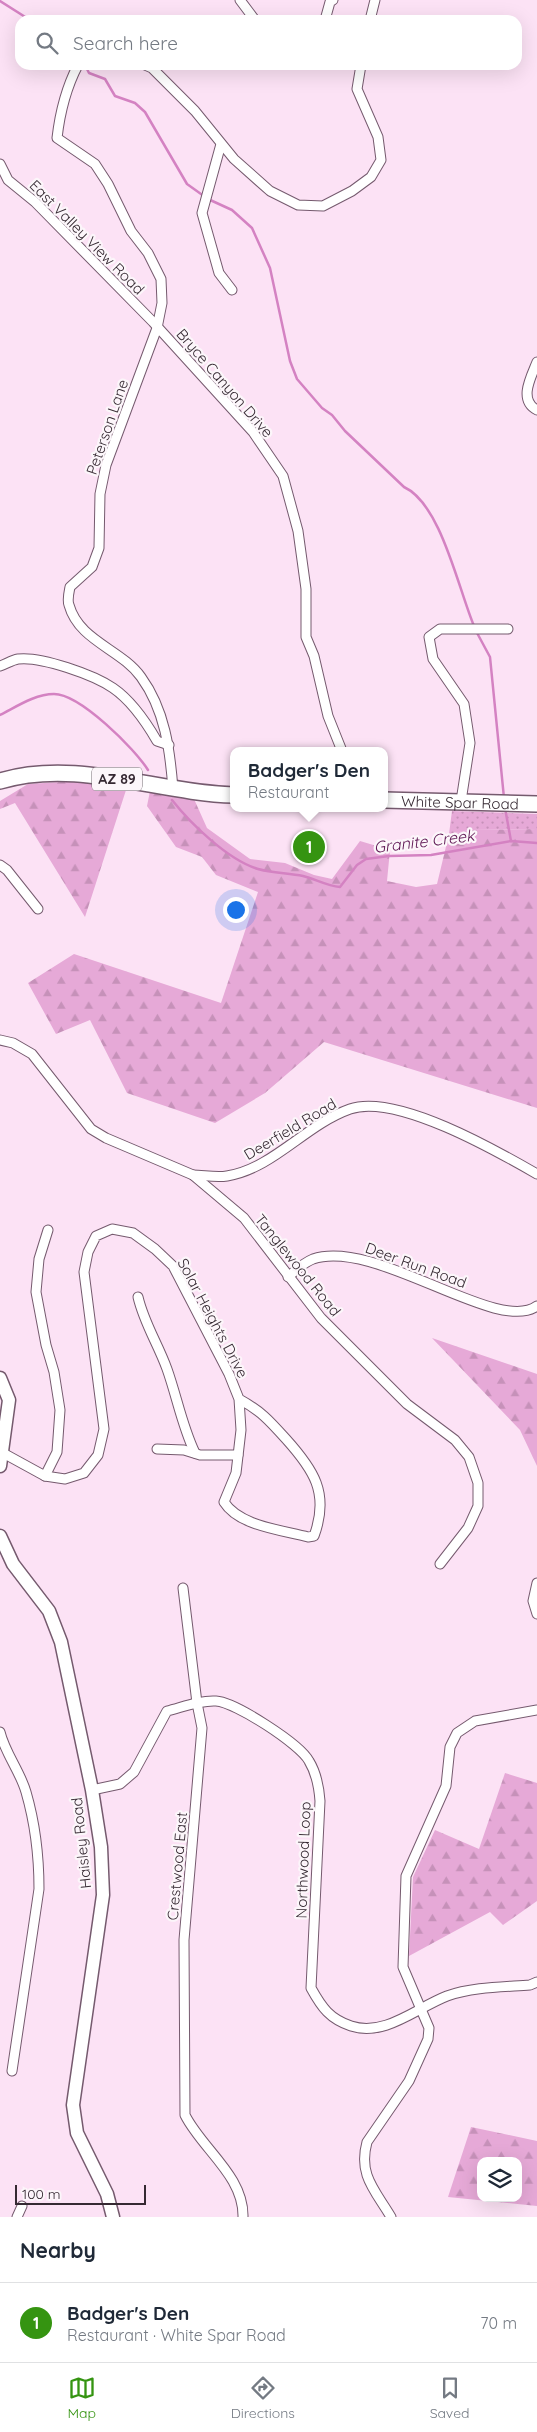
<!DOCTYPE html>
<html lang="en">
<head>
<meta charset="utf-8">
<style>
	body { margin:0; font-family:Quicksand,sans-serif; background:#f6f6f7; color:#1f2937 }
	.controls { position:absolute; right:15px; bottom:15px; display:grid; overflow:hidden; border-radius:10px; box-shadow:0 5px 20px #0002 }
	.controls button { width:45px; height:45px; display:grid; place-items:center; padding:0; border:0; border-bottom:1px solid #e0e1e3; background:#fff; color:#1f2937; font:25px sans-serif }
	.scale { position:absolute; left:15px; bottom:12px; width:131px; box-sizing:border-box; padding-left:5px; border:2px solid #352932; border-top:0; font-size:14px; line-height:18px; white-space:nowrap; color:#352932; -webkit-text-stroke:4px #fcf6fa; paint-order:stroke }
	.you { position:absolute; left:235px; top:909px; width:18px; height:18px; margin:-12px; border:4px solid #fff; border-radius:50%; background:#1a73e8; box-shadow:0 0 0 8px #1a73e833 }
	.badge { display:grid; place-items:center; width:32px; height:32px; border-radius:50%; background:#359411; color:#fff; font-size:16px; font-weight:700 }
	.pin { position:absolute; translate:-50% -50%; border:2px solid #fff; box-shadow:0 1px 5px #0006 }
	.popup { position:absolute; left:230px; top:747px; width:158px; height:65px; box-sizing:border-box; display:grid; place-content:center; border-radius:10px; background:#fff; filter:drop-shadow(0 1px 4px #0005); font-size:16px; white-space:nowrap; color:#747a83 }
	.popup b { font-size:19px; color:#1f2937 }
	.popup::after { content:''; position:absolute; left:50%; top:100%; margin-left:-10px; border:10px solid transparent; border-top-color:#fff }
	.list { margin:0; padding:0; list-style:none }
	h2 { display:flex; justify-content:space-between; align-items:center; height:65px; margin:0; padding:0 20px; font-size:21px }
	h2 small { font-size:16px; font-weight:400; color:#747a83 }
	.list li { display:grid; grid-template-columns:32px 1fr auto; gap:15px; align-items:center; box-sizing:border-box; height:80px; padding:0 20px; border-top:1px solid #e0e1e3 }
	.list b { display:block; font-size:19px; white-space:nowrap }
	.list p { margin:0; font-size:16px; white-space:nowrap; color:#747a83 }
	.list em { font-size:16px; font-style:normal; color:#747a83 }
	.icon { flex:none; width:28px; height:28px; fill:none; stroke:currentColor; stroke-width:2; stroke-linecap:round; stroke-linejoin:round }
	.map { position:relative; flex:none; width:537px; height:2217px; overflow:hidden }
	.search { position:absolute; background:#fff; box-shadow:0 5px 20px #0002; left:15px; right:15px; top:15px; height:55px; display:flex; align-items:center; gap:12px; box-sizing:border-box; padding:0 18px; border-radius:15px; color:#747a83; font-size:19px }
	.sheet { height:145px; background:#fff }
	nav { display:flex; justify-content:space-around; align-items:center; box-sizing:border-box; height:70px; border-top:1px solid #e0e1e3; background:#fff; font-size:14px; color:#747a83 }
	nav a { display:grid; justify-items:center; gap:2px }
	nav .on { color:#359411 }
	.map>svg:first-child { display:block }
	.grass { fill:url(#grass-dots) }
	.forest { fill:url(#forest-firs); fill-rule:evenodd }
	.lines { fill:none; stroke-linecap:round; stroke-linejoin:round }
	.stream { stroke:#d482c2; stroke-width:2.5 }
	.street-casing { stroke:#755a6e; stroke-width:11 }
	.secondary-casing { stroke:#755a6e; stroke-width:15 }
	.primary-casing { stroke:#755a6e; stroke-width:18 }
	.street { stroke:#fff; stroke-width:9 }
	.secondary { stroke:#fff; stroke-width:12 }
	.primary { stroke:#fff; stroke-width:15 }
	.labels { text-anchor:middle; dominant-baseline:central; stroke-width:4.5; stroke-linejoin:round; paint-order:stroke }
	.shield { fill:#fcf6fa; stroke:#71666e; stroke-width:1 }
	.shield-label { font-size:14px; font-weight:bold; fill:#352932 }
	.street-label { font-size:15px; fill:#352932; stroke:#fcf6fa }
	.water-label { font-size:16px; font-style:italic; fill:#5b1250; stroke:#fcf6fa }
</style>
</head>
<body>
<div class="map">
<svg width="537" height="2217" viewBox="0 0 537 2217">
	<defs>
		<pattern id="grass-dots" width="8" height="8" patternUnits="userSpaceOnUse" patternTransform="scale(1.25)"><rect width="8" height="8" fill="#e6a9d7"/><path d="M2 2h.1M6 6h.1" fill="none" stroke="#c691b9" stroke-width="1.8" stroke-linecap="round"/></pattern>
		<pattern id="forest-firs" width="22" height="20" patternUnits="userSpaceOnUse" patternTransform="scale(1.25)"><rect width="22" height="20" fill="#e6a9d7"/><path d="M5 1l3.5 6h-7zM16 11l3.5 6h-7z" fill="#c691b9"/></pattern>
	</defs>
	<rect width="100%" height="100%" fill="#fce2f5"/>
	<!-- grass -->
	<path class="grass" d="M452 811 537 814V829L470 830 449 834Z"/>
	<!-- forest -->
	<g class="forest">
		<path d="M76 781 127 787 85 917 15 803 0 809V801L28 784Z"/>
		<path d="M150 791 194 799 207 828 250 859 285 863 314 875 332 879 360 841 390 850 387 881 416 887 437 884 449 834 470 830 537 829V1108L324 1042 265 1093 215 1123 127 1093 90 1020 56 1034 28 983 74 954 221 1003 258 892 216 875 202 857 176 847 147 806Z"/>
		<path d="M432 1338 537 1374V1466L520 1430Z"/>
		<path d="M505 1773 537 1783V1901L503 1925 490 1912 409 1956 413 1877 435 1830 479 1849Z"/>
		<path d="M471 2127 537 2141V2206L448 2197ZM481 2161H518V2198H481Z"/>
	</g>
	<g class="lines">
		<!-- stream -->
		<g class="stream">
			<path d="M0 1 30 20"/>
			<path d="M85 65 89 73 105 79 115 96 135 103 145 112 187 184 208 199 232 210 252 228 270 268 290 361 297 379 322 408 332 415 345 431 404 487C441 504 458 588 474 626"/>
			<path d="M476 631 490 657 504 798"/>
			<path d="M0 715C16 707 35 694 54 694 80 694 135 749 148 770"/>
			<path d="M172 800C191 824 228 860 258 869 272 873 288 873 303 876 315 879 327 886 340 887L357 865 366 859 389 856 431 855 511 841 537 843"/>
			<path d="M505 808 511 841"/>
		</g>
		<defs>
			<g id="street">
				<path d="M240 0 255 20"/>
				<path d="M325 20 330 2 333 0"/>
				<path d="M370 20 375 0"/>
				<path d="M78 65C66 88 60 112 57 138L95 164 108 184 131 231 148 253 161 279 162 303 157 328 106 465 100 494 99 548 92 567 70 587C69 592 67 600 69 605 79 641 121 649 141 677 165 710 170 750 173 789"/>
				<path d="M145 65 152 68 195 111 234 159 270 191 298 205 323 206 352 191 371 177 381 160 378 137 357 89 361 65"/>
				<path d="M221 144 202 213 219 273 232 290"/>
				<path d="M0 164 8 180 35 202 153 322 253 432 283 476 298 531 306 589V637L314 656 328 716 342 751"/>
				<path d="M537 362C531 377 518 400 537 410"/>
				<path d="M0 666C6 664 12 660 18 659 41 656 94 675 113 688 132 701 146 722 157 741L169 745"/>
				<path d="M461 801 470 743 464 704 433 659 429 637 440 629H508"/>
				<path d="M0 865 7 870 38 909"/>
				<path d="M0 1040 13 1043 32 1054 91 1129 106 1138 193 1175 244 1218 321 1318 407 1404 455 1440 469 1457 478 1483V1506L468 1528 440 1564"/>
				<path d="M193 1175C203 1175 216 1178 227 1176 274 1168 305 1125 350 1109 396 1093 497 1151 537 1174"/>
				<path d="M288 1277C296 1270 303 1263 313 1259 376 1238 497 1335 537 1306"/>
				<path d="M138 1297C144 1323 158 1344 167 1369 177 1397 182 1426 195 1453"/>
				<path d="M157 1449 184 1450 200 1455H238"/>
				<path d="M3 1453 45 1476 65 1479 84 1473 98 1455 104 1429 84 1272 88 1252 96 1236 112 1229 133 1233 155 1249 173 1266 229 1374 239 1399 241 1430 236 1473 224 1502C239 1526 282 1530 308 1537L314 1536C330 1493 313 1469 286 1439 269 1420 261 1411 239 1399"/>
				<path d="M45 1476 57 1452 60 1410 54 1372 46 1345 36 1292 39 1259 48 1230"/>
				<path d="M537 1583 533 1601 537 1614"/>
				<path d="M183 1588 197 1703 202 1728 184 1940 185 2115C202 2149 244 2176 243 2217"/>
				<path d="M0 1732C5 1753 20 1771 26 1792 35 1823 39 1857 39 1889L12 2071"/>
				<path d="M92 1790 120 1784 134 1772 167 1711C183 1707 200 1700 216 1701 235 1702 300 1744 309 1761 317 1774 319 1787 320 1801L311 1988C322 2008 330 2019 351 2026 385 2037 416 2008 447 1996 472 1987 503 1987 530 1985L537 1982"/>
				<path d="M17 2217 22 2206"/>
				<path d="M391 2217C375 2190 358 2175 367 2142L409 2081 428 2039 429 2028 403 1967 406 1876 446 1786 450 1747 457 1733 475 1721 537 1710"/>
			</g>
			<g id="secondary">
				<path d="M0 1378 9 1400 0 1466"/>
				<path d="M0 1536 13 1564 49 1611 61 1642 92 1790 101 1847 103 1895 73 2105 77 2133 107 2194 113 2217"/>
			</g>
			<g id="primary">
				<path d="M0 781C77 758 157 793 234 795"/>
				<path id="s1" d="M384 800 537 804"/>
			</g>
		</defs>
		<!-- street casing -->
		<use href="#street" class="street-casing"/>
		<!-- secondary casing -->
		<use href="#secondary" class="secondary-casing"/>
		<!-- primary casing -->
		<use href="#primary" class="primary-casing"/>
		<!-- street -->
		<use href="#street" class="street"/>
		<!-- secondary -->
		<use href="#secondary" class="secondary"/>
		<!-- primary -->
		<use href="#primary" class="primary"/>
	</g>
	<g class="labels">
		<!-- shield labels -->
		<rect class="shield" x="92" y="767.5" width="50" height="23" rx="4"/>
		<g class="shield-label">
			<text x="117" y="779">AZ 89</text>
		</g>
		<!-- street labels -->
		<g class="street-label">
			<text transform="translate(87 237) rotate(45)">East Valley View Road</text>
			<text transform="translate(225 383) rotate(49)">Bryce Canyon Drive</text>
			<text transform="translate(107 427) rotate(-71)">Peterson Lane</text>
			<text stroke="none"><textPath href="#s1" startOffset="76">White Spar Road</textPath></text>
			<text transform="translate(290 1129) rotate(-31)">Deerfield Road</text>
			<text transform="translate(298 1265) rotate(51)">Tanglewood Road</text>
			<text transform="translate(416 1265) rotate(20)">Deer Run Road</text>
			<text transform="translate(213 1318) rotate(62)">Solar Heights Drive</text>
			<text transform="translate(81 1843) rotate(-96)">Haisley Road</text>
			<text transform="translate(303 1860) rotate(-88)">Northwood Loop</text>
			<text transform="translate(177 1866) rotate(-85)">Crestwood East</text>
		</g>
		<!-- water labels -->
		<g class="water-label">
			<text transform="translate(424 841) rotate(-7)">Granite Creek</text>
		</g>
	</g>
</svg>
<div class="controls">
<button><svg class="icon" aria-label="layers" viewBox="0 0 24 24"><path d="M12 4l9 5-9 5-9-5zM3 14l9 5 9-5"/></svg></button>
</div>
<div class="scale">100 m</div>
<div class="you"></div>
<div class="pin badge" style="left:309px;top:847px">1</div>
<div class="popup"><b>Badger's Den</b>Restaurant</div>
<div class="search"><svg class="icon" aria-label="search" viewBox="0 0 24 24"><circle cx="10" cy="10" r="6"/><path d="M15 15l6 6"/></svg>Search here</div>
</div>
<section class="sheet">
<h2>Nearby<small></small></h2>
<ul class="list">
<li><span class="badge">1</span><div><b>Badger's Den</b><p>Restaurant · White Spar Road</p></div><em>70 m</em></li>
</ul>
</section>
<nav>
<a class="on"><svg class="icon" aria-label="map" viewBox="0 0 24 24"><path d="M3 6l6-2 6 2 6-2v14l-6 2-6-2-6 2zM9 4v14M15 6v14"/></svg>Map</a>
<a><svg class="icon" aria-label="directions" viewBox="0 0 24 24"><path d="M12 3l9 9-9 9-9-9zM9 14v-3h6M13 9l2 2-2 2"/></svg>Directions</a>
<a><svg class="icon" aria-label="saved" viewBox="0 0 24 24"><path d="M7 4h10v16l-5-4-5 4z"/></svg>Saved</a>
</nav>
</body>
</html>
